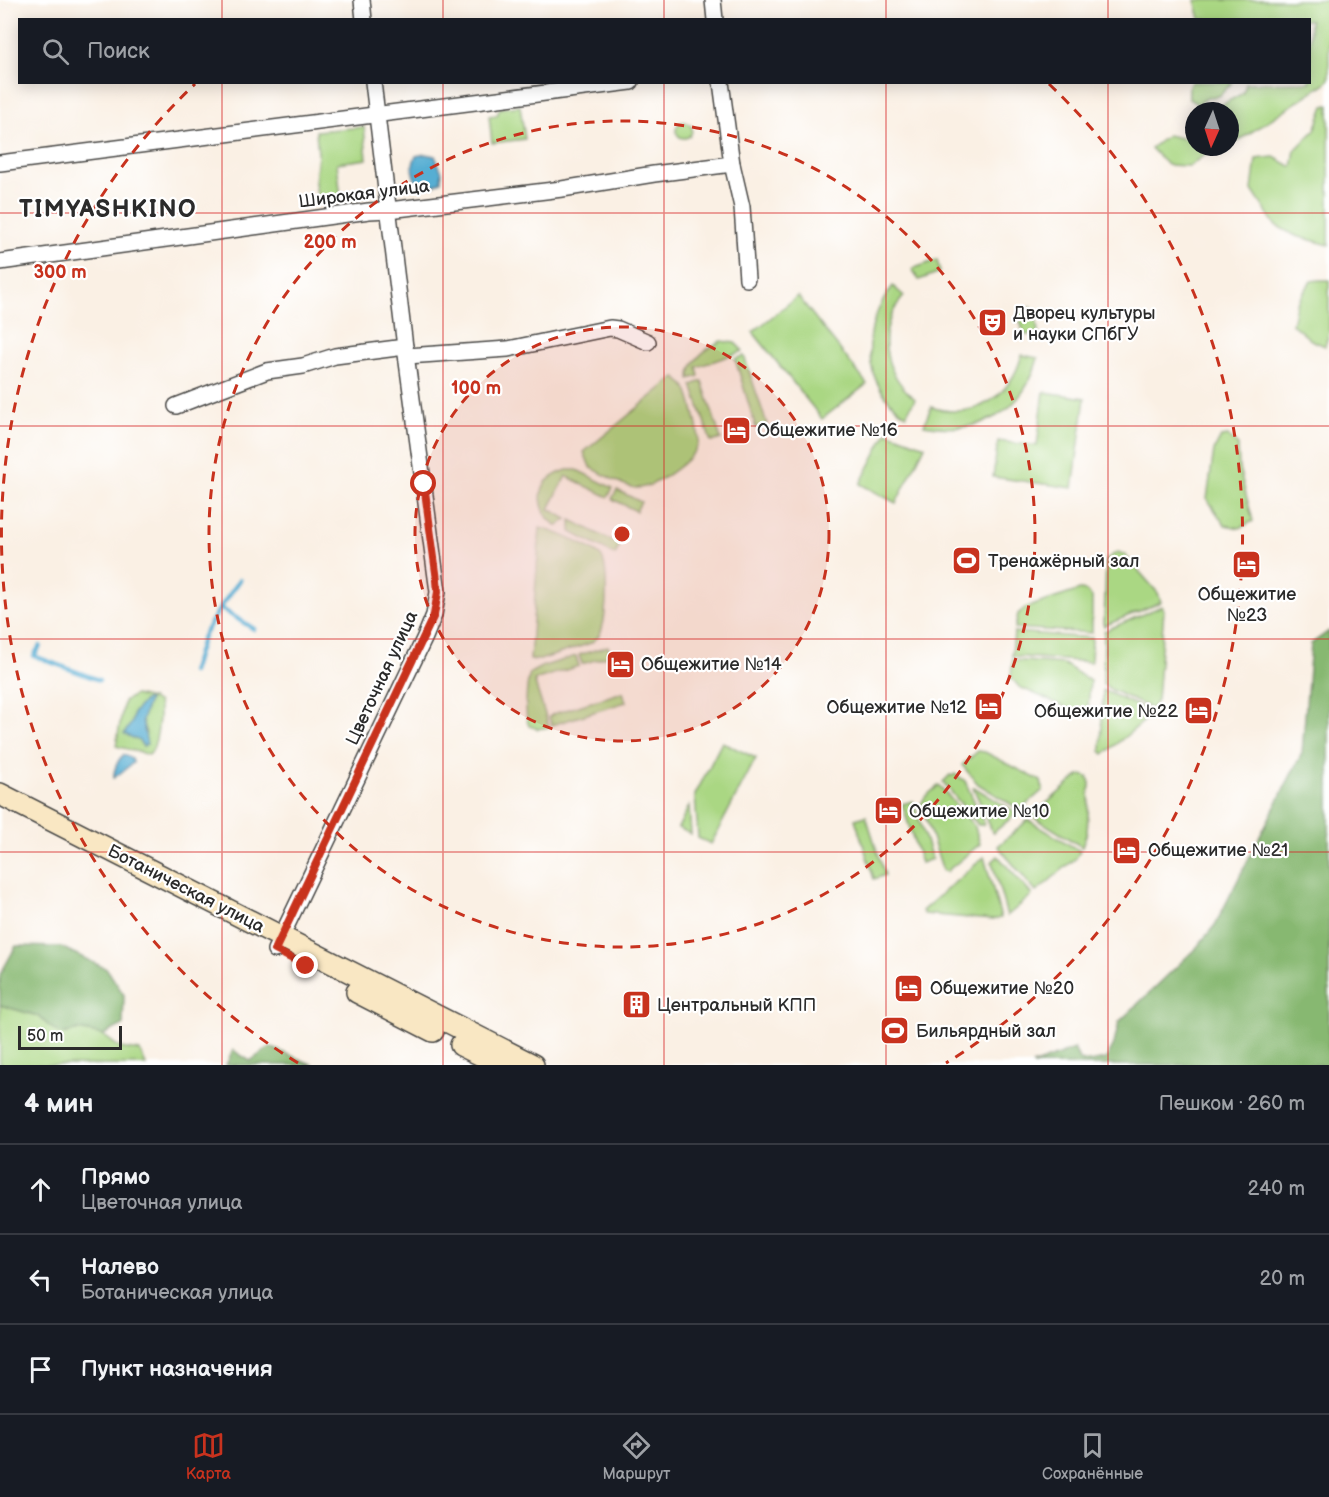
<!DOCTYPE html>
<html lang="ru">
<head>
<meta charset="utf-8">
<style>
	body { margin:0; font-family:"Balsamiq Sans",sans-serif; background:#242831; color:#f1f3f6 }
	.compass { position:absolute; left:1185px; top:102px; width:54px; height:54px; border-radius:50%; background:#171b24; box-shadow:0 3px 15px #0003; rotate:183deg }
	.scale { position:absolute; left:18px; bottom:15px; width:104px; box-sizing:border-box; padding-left:6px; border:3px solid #2b2b2b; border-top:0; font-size:16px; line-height:21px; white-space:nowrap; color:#2b2b2b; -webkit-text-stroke:4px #fff; paint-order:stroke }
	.stop { position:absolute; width:18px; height:18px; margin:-14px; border:4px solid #c8321e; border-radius:50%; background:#fff }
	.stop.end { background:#c8321e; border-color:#fff; box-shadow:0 2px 6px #0008 }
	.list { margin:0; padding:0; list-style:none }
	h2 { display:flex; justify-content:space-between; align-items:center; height:78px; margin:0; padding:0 24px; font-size:26px }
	h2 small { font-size:20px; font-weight:400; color:#9ea1a6 }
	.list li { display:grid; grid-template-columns:39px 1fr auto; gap:18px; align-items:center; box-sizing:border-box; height:90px; padding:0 24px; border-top:2px solid #363941 }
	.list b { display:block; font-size:22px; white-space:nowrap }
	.list p { margin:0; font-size:20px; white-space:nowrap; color:#9ea1a6 }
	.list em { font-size:20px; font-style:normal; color:#9ea1a6 }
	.icon { flex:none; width:33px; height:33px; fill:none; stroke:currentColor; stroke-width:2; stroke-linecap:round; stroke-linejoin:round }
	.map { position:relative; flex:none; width:1329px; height:1065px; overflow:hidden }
	.search { position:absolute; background:#171b24; box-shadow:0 3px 15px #0003; left:18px; right:18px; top:18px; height:66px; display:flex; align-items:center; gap:15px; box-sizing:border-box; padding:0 21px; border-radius:0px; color:#9ea1a6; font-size:22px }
	.sheet { height:348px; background:#171b24 }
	nav { display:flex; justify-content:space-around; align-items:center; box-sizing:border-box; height:84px; border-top:2px solid #363941; background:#171b24; font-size:16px; color:#9ea1a6 }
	nav a { display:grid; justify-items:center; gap:3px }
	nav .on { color:#c8321e }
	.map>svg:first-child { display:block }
	.green { fill:#aad783; stroke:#6a8157; stroke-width:1.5; fill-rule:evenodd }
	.forest { fill:#87b871; stroke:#59724e; stroke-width:1.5 }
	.water { fill:#56aed3; stroke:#406c7f; stroke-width:1.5 }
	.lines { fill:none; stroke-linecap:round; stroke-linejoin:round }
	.stream { stroke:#56aed3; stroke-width:4.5 }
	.street-casing { stroke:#4a4947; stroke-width:18 }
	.secondary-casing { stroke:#4a4947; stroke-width:24 }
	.street { stroke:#fff; stroke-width:15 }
	.secondary { stroke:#f9e7c3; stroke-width:21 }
	.route { stroke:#c8321e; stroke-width:8 }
	.grid { fill:none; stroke:#d62828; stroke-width:1.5; stroke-opacity:0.55 }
	.ring { fill:none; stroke:#c8321e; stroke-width:3; stroke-dasharray:10 8 }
	.labels { text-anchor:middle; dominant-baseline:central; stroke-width:4.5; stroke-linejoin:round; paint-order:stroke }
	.street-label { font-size:18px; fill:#2b2b2b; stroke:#fff }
	.poi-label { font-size:18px; fill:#2b2b2b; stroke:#fff; text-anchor:start }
	.district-label { font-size:24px; font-weight:bold; letter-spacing:1.5px; fill:#2b2b2b; stroke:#fff }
	.centre { fill:#c8321e; stroke:#fff; stroke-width:3 }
	.ring-label { font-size:18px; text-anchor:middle; font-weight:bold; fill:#c8321e; stroke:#fff; stroke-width:4.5; stroke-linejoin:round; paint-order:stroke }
</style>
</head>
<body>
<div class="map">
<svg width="1329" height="1065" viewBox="0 0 1329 1065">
	<rect width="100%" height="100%" fill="#fff"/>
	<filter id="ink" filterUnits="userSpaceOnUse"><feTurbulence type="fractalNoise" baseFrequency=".0167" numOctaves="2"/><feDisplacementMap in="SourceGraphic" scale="12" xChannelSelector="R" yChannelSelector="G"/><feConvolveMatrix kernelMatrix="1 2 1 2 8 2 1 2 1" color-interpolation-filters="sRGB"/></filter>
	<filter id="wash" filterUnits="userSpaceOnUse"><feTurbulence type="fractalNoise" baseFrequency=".008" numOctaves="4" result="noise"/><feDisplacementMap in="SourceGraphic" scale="24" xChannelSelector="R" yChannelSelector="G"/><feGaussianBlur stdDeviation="1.35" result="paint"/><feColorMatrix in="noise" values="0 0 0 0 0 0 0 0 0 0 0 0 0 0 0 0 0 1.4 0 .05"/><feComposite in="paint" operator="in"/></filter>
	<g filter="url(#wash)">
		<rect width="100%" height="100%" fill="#faf0e4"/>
		<!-- green -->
		<g class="green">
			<path d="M1195 0H1329V78L1327 82 1238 141 1230 143V111H1211L1243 93 1246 83 1310 82V20L1200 19Z"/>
			<path d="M1192 82H1232V83L1219 96 1209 97 1197 104 1189 99V86Z"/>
			<path d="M1329 105V245L1296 236 1275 225 1252 190 1256 159 1274 157 1292 167 1295 150 1315 130 1324 106Z"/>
			<path d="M520 106 525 139 492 143 489 116 497 115 500 108Z"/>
			<circle cx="684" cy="130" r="8"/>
			<path d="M364 127 367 159 337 163 341 198 318 200 315 183 318 154 316 131Z"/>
			<path d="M1194 131V147H1216L1189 166 1167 165 1151 148 1168 135 1185 139Z"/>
			<path d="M937 260 940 272 919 280 912 269Z"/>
			<path d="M1320 280H1329V333L1325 346 1311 340 1292 324 1296 305 1311 281Z"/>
			<path d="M893 286 904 296C875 330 882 371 915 399L906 415C859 383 861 327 893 286Z"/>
			<path d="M798 296 867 384 822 419 753 332Z"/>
			<path d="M1031 307 1037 323 1038 334 1024 335 1018 313Z"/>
			<path d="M721 341 735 343 743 351 697 367 699 376 690 379C689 360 706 349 721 341Z"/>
			<path d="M1022 355 1038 358C1023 413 980 436 924 425L931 407C975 421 1010 397 1022 355Z"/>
			<path d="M744 356 767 424 756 428 735 359Z"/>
			<path d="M675 377C678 380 682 383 685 386 690 394 701 435 698 444 693 460 653 489 636 488 623 487 602 473 590 467L584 452Z"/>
			<path d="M702 381 721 439 711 442 692 385Z"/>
			<path d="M1044 392 1085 398 1073 488 993 477 998 441 1037 446Z"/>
			<path d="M887 432 925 446 896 503 860 484Z"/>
			<path d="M1228 436 1238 445 1239 468 1253 521 1240 528 1225 525 1207 499 1214 450 1221 437Z"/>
			<path d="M567 470H577L613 488 608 497 566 476 549 509 567 519 558 526C543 519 535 495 547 481 552 476 561 472 567 470Z"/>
			<path d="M617 490 641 502 636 511 612 499Z"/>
			<path d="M571 520 620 545 615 555 571 532Z"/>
			<path d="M540 528C554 531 589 546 600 555 610 564 606 616 602 629 600 635 597 639 591 643L540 660H530Z"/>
			<path d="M1118 552 1125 555 1158 593 1161 602 1104 626 1106 561 1111 556Z"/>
			<path d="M1080 590 1086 591 1092 597V633L1015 628 1018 614 1025 608Z"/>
			<path d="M1162 606 1164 610 1157 700 1152 709 1112 690 1103 684 1104 631Z"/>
			<path d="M1014 632 1092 638 1091 662 1012 656Z"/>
			<path d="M608 646 611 655 582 664 579 655Z"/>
			<path d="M576 656 579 666 534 680 549 727 538 729 529 726C524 716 526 684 530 673L541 667Z"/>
			<path d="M1012 660 1064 664 1090 681 1088 710 1076 712 1019 687 1011 677 1012 664 1013 661Z"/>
			<path d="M1103 690 1151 712 1149 717 1104 754 1101 751Z"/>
			<path d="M623 692 626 702 552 725 549 717 553 714Z"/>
			<path d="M135 695 152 699 158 703C161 713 157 748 149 755L116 746 124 701ZM149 700 142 720 146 733 143 746 138 740 125 734 132 722 134 712 145 701Z"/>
			<path d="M722 742 756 758 711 844 698 838 695 795Z"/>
			<path d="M978 751 985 752 1041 781 1043 790 1020 810 978 784 962 765Z"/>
			<path d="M955 774 965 781 984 823 983 825H978L943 782 950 775 952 776Z"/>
			<path d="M1082 775 1088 777 1090 783 1087 832 1082 847 1032 816 1077 777Z"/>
			<path d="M939 785 975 827 980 844 946 872 943 871 921 804 925 797Z"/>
			<path d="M973 787H974L1017 813 993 833Z"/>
			<path d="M913 801 932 859 921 863 902 804Z"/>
			<path d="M689 806 691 834 678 828Z"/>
			<path d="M866 816 885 875 874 879 855 819Z"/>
			<path d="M1028 820 1080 851 1076 858 1036 892 998 846Z"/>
			<path d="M998 856 1032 895 1007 916 992 862Z"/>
			<path d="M984 857 1001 918 992 920 924 914 922 911Z"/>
			<path d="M0 1005 38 1016 49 1026 61 1034 79 1030 103 1035 120 1048 140 1051 146 1065H0Z"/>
		</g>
		<!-- forest -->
		<g class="forest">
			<path d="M1329 631V1065H1032L1074 1049 1080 1060 1089 1062 1106 1059 1114 1044 1119 1022 1197 947 1215 925 1302 753 1311 644Z"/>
			<path d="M16 946 61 947 107 969 124 995 123 1025 103 1035 79 1030 61 1034 49 1026 38 1016 0 1005V975Z"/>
			<path d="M270 1047 314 1065H226L233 1050 250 1061Z"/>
		</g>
		<!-- water -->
		<g class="water">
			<path d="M425 154 435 156 442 172 441 181C420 197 406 175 416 156Z"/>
			<path d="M145 700H149L142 720 147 744 143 746 138 740 124 734 132 722 134 712Z"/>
			<path d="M124 755 132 758 133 763 114 778C113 772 118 758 124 755Z"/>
		</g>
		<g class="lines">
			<!-- stream -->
			<g class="stream">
				<path d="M220 608 254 629"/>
				<path d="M40 646 34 656 99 680"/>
				<path d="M192 672 203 636 220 608 240 580"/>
			</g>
		</g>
	</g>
	<g filter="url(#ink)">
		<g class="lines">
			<defs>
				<g id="street">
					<path d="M362 0 364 20"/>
					<path d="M713 0 715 20"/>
					<path d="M721 82 732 164 742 207 747 279"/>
					<path d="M0 163 631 82"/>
					<path d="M0 262 369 211 389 210 562 189 654 174 732 164"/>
					<path d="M407 356 508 349 610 328 618 329 648 342"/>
					<path d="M176 406 267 371 303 366 335 356 405 347"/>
					<path d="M275 950 425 637 434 615 438 592 405 347 373 82"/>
				</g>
				<g id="secondary">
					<path d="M0 794 533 1065"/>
					<path d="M357 992 433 1031"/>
					<path d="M461 1045 501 1065"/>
				</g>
			</defs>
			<!-- street casing -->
			<use href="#street" class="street-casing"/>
			<!-- secondary casing -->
			<use href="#secondary" class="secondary-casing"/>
			<!-- street -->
			<use href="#street" class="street"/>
			<!-- secondary -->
			<use href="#secondary" class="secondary"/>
		</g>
	</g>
	<g class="lines" filter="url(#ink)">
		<!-- route -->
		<path class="route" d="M306 966 275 950 434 615 438 592 437 580 424 484"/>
	</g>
	<!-- grid -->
	<path class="grid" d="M222 0V20M443 0V20M664 0V20M886 0V20M1108 0V20M222 82V1065M443 82V1065M664 82V1065M886 82V1065M1108 82V1065M0 213H1329M0 426H1329M0 639H1329M0 852H1329"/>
	<!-- distance rings -->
	<circle cx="622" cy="534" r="207" fill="#c8321e" fill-opacity=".12"/>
	<g class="ring">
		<circle cx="622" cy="534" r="207"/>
		<circle cx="622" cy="534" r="413"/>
		<path d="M298 1063A620 620 0 0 1 195 84M1049 84A620 620 0 0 1 946 1063"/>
	</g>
	<!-- icons -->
	<defs>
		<symbol id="theatre-square" viewBox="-11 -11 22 22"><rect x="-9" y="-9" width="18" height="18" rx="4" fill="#c8321e" stroke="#fff"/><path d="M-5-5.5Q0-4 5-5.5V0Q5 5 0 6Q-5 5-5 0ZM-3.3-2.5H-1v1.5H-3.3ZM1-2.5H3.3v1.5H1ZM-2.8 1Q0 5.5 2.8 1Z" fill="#fff"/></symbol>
		<symbol id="hotel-square" viewBox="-11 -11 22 22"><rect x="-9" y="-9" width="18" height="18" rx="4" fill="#c8321e" stroke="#fff"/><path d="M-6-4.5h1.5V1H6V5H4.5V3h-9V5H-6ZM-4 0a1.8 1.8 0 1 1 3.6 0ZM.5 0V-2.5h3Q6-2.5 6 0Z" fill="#fff"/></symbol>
		<symbol id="stadium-square" viewBox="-11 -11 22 22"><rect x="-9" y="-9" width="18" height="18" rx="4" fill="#c8321e" stroke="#fff"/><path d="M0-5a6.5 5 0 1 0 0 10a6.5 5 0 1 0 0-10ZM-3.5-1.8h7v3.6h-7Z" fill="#fff"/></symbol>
		<symbol id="building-square" viewBox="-11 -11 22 22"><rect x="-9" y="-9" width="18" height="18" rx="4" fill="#c8321e" stroke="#fff"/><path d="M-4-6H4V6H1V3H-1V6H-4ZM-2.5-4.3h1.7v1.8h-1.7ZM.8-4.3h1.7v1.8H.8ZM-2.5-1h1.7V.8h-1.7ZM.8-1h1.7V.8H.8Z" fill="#fff"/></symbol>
	</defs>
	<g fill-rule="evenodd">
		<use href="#theatre-square" x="976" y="306" width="33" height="33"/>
		<use href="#hotel-square" x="720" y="414" width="33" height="33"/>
		<use href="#stadium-square" x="950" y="544" width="33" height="33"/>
		<use href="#hotel-square" x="1230" y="548" width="33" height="33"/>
		<use href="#hotel-square" x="604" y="648" width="33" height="33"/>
		<use href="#hotel-square" x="972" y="690" width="33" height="33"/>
		<use href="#hotel-square" x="1182" y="694" width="33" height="33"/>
		<use href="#hotel-square" x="872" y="794" width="33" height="33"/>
		<use href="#hotel-square" x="1110" y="834" width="33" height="33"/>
		<use href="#hotel-square" x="892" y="972" width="33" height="33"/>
		<use href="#building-square" x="620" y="988" width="33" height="33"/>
		<use href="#stadium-square" x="878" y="1014" width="33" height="33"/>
	</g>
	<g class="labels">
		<!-- street labels -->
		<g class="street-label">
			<text transform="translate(364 194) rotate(-7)">Широкая улица</text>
			<text transform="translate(382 678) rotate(-65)">Цветочная улица</text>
			<text transform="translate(186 889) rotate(27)">Ботаническая улица</text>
		</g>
		<!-- poi labels -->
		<g class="poi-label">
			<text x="1013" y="313">Дворец культуры<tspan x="1013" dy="21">и науки СПбГУ</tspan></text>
			<text x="757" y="430">Общежитие №16</text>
			<text x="988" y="561">Тренажёрный зал</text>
			<text x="1247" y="594" text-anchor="middle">Общежитие<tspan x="1247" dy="21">№23</tspan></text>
			<text x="641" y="664">Общежитие №14</text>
			<text x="967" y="707" text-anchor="end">Общежитие №12</text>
			<text x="1178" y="711" text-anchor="end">Общежитие №22</text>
			<text x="909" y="811">Общежитие №10</text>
			<text x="1148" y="850">Общежитие №21</text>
			<text x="930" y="988">Общежитие №20</text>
			<text x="657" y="1005">Центральный КПП</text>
			<text x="916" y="1031">Бильярдный зал</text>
		</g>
		<!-- district labels -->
		<g class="district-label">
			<text x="108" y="209">TIMYASHKINO</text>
		</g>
	</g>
	<circle cx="622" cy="534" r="9" class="centre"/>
	<g class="ring-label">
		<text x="330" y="248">200 m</text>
		<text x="60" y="278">300 m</text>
		<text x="476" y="394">100 m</text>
	</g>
</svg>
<svg class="compass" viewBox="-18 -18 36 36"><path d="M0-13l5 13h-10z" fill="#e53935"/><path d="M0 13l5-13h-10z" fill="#9ea1a6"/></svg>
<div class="scale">50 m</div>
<div class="stop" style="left:424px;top:484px"></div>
<div class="stop end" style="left:306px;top:966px"></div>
<div class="search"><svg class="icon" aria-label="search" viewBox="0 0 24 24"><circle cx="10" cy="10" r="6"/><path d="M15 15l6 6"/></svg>Поиск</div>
</div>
<section class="sheet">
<h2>4 мин<small>Пешком · 260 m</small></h2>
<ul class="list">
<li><svg class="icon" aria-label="ahead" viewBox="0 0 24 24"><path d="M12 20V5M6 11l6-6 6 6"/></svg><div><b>Прямо</b><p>Цветочная улица</p></div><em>240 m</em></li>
<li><svg class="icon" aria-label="left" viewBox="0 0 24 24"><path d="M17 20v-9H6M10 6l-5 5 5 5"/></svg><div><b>Налево</b><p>Ботаническая улица</p></div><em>20 m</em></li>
<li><svg class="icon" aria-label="arrive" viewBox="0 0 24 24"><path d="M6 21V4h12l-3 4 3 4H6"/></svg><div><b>Пункт назначения</b></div></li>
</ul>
</section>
<nav>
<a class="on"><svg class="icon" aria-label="map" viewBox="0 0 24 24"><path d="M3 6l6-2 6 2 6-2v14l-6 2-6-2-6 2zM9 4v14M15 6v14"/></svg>Карта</a>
<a><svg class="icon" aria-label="directions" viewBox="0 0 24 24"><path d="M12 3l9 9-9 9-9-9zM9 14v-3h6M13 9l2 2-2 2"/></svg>Маршрут</a>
<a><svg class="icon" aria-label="saved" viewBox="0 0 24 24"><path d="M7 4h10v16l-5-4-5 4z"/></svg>Сохранённые</a>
</nav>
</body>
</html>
